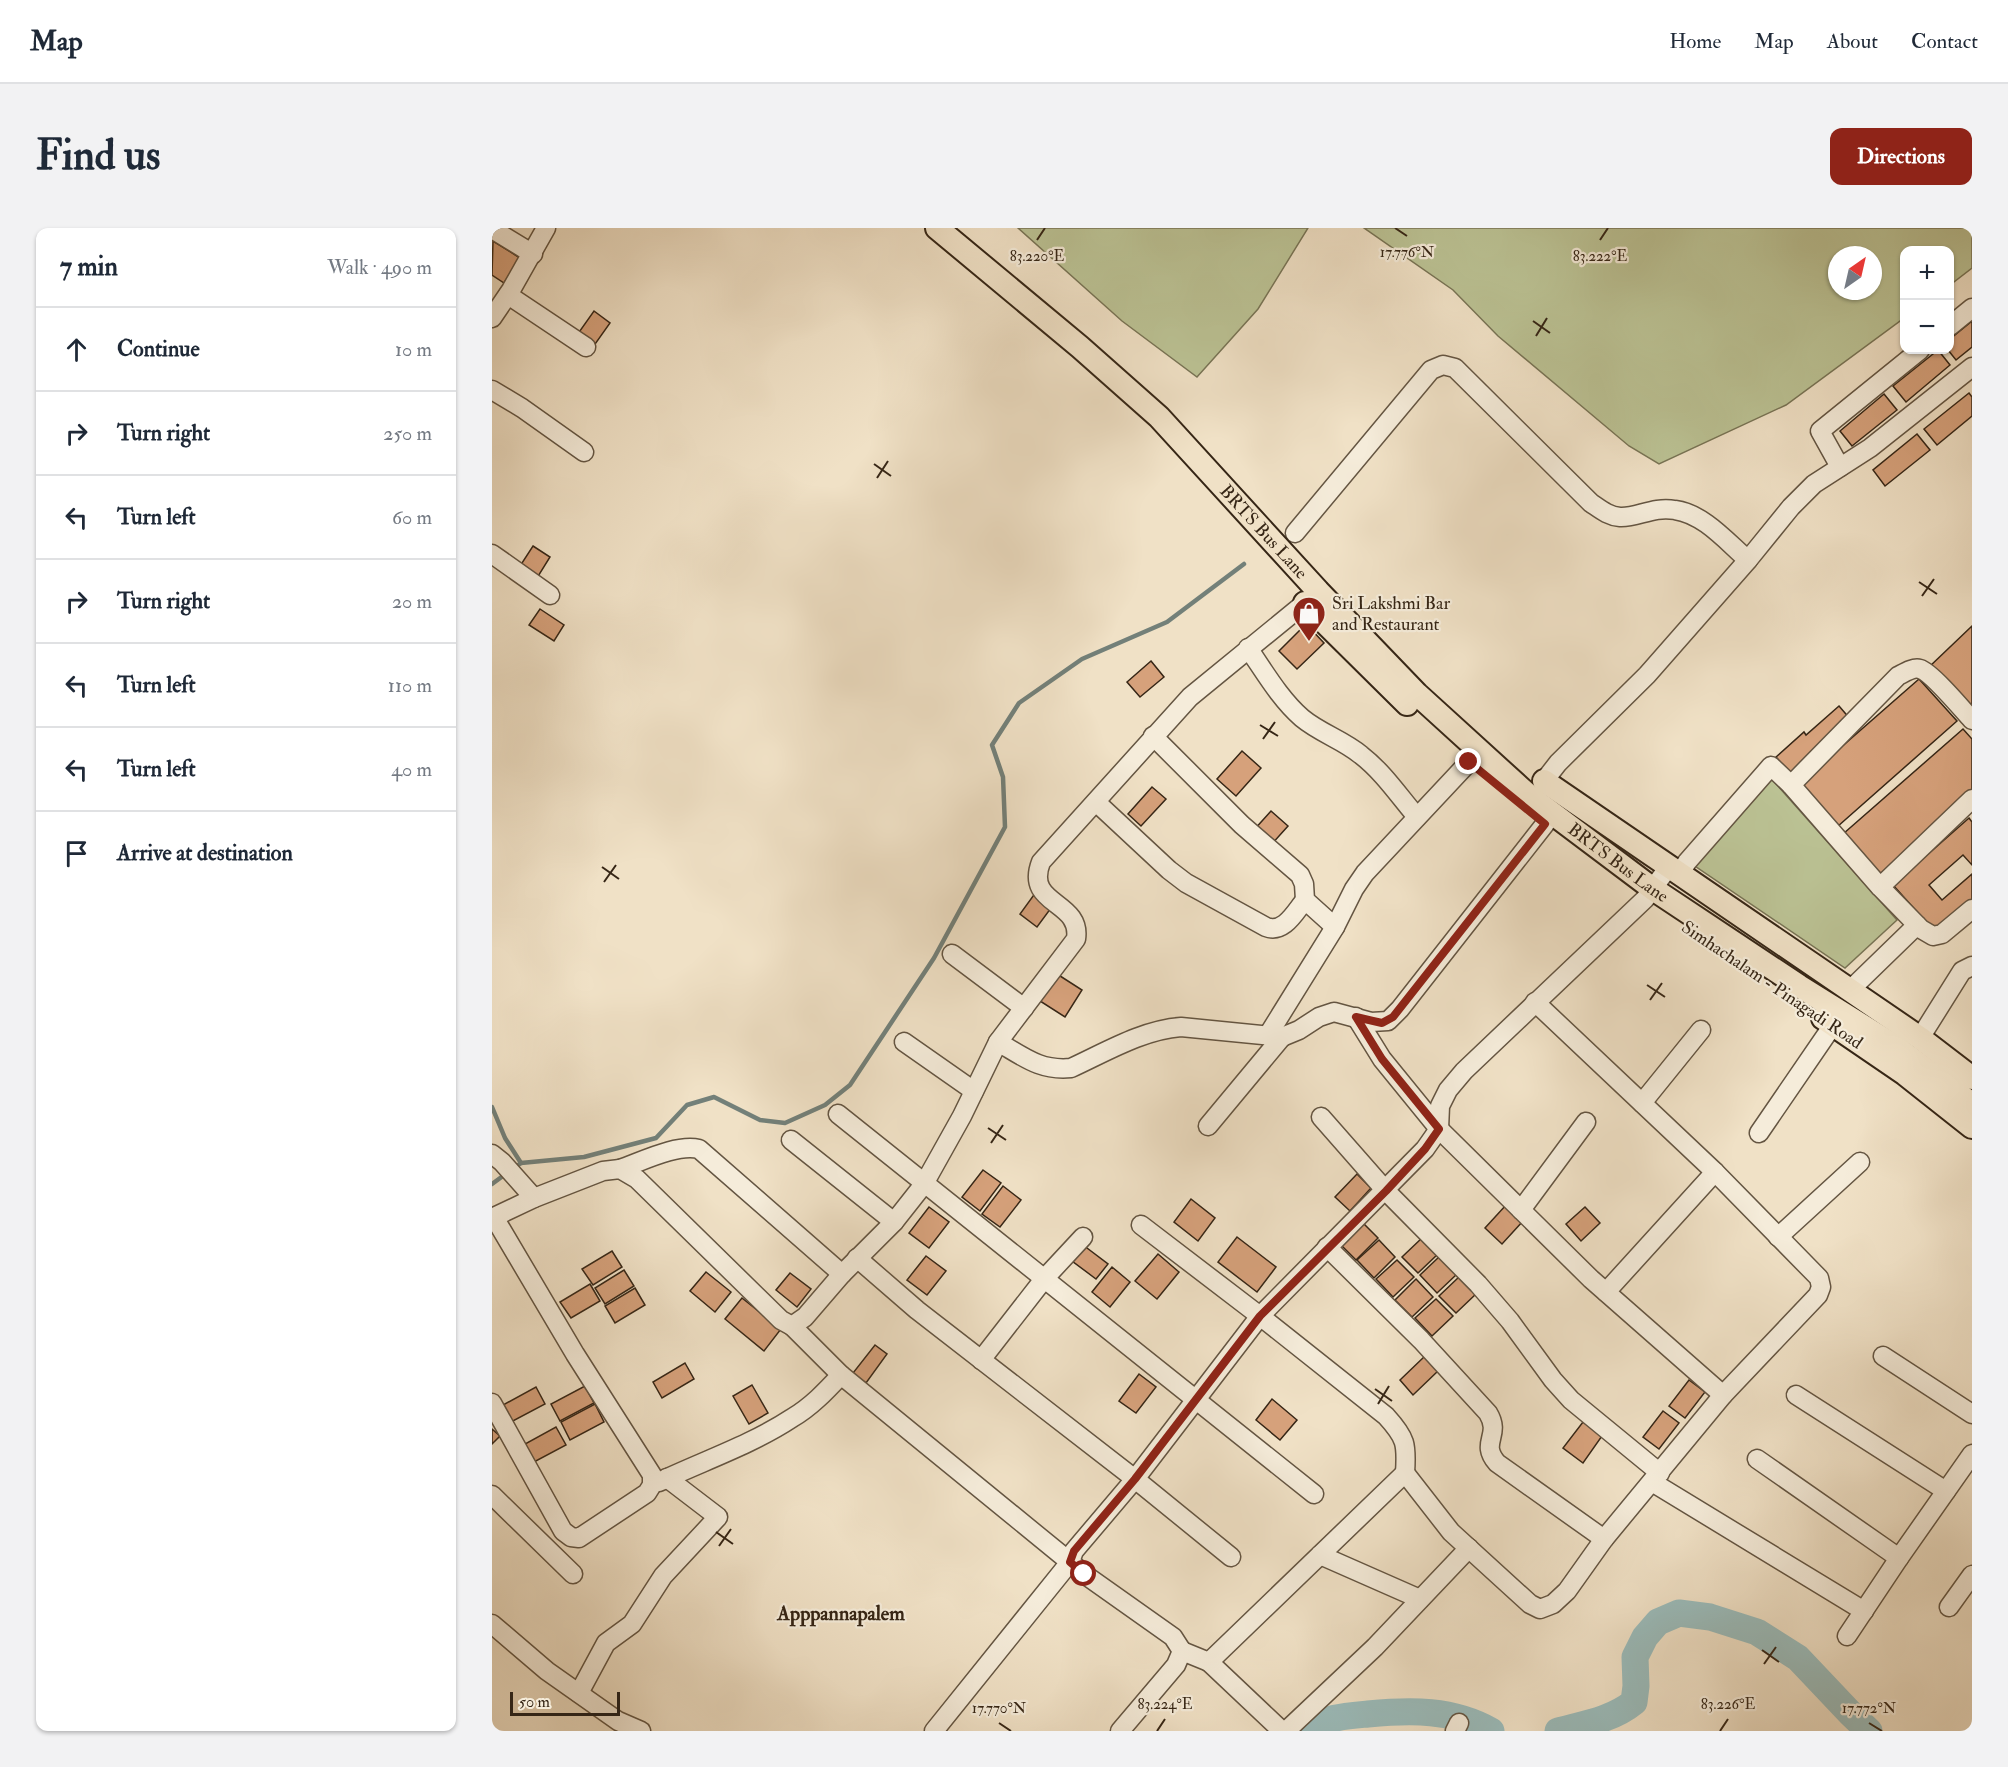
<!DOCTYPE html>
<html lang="en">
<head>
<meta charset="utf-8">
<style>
	body { margin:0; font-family:"IM FELL Double Pica",serif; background:#f2f2f3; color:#1f2937 }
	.controls { position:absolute; right:18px; top:18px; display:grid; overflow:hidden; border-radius:12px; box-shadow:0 2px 4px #0004 }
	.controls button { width:54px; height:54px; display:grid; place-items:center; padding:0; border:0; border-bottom:2px solid #e0e1e3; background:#fff; color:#1f2937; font:30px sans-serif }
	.compass { position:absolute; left:1336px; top:18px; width:54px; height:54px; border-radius:50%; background:#fff; box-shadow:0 2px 4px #0004; rotate:34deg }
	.scale { position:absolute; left:18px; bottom:15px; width:110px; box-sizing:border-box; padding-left:6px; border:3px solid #362616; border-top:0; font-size:16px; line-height:21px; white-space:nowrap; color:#362616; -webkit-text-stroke:4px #f5ecda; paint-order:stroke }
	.stop { position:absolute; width:18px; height:18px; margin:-14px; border:4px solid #8f2418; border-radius:50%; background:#fff }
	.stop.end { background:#8f2418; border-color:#fff; box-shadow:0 2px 6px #0008 }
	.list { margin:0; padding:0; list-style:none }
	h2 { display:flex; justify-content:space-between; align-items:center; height:78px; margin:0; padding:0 24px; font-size:26px }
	h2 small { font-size:20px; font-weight:400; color:#747a83 }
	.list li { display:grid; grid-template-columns:39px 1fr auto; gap:18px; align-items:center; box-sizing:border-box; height:84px; padding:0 24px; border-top:2px solid #e0e1e3 }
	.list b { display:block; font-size:22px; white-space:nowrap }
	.list em { font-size:20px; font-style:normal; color:#747a83 }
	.icon { flex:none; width:33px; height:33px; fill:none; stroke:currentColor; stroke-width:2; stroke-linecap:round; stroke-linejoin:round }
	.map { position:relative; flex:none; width:1480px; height:1503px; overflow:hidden; border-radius:12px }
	header { display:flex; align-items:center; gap:36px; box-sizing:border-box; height:84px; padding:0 30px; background:#fff; border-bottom:2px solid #e0e1e3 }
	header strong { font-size:28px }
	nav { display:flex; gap:33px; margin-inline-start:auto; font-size:21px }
	.intro { display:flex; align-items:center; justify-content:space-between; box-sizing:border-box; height:144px; padding:0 36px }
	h1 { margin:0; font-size:42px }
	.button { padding:15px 27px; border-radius:12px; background:#8f2418; color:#fff; font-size:21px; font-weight:700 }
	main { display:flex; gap:36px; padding:0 36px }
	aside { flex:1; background:#fff; border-radius:12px; box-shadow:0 2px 4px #0004 }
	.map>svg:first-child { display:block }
	.green { fill:#bbc294; stroke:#787455; stroke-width:1.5; fill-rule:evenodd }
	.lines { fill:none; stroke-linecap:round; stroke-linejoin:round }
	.stream { stroke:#738079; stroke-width:4.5 }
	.river { stroke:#9bbcbb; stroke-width:27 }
	.building { fill:#d6a17b; stroke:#362616; stroke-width:1.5 }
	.minor-casing { stroke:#645542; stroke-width:21 }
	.major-casing { stroke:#362616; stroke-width:26 }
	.minor { stroke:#f5ecda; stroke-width:18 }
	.major { stroke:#f0e1c6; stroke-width:22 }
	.route { stroke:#8f2418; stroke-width:8 }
	.ticks { fill:none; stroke:#362616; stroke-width:2 }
	.labels { text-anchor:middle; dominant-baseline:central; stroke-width:4.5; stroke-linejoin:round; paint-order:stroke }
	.street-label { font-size:18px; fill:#362616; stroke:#f5ecda }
	.poi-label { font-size:18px; fill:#362616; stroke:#f5ecda; text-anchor:start }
	.neighbourhood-label { font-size:20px; font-weight:bold; fill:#362616; stroke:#f5ecda }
	.ticks-label { font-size:15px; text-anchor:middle; fill:#362616; stroke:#f5ecda; stroke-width:4.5; stroke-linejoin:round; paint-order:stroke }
</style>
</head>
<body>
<header>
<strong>Map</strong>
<nav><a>Home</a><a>Map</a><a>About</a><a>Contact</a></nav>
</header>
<div class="intro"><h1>Find us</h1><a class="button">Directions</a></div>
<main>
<aside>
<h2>7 min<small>Walk · 490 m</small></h2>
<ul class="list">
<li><svg class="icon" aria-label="ahead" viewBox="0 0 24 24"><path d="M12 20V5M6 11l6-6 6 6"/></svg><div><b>Continue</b></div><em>10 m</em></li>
<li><svg class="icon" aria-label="right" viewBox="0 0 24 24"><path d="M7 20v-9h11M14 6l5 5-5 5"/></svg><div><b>Turn right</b></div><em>250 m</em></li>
<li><svg class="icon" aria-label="left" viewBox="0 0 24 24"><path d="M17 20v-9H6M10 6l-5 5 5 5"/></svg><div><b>Turn left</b></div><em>60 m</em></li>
<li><svg class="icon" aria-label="right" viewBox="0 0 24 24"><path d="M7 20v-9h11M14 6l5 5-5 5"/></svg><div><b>Turn right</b></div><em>20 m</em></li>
<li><svg class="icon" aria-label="left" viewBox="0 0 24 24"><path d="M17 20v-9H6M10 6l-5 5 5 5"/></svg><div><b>Turn left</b></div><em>110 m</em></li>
<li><svg class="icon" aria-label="left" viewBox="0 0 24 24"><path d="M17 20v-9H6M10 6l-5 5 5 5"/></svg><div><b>Turn left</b></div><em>40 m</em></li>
<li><svg class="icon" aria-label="arrive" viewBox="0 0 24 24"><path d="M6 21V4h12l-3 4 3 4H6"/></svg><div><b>Arrive at destination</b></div></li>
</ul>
</aside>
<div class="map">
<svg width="1480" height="1503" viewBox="0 0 1480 1503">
	<rect width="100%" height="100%" fill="#f0e1c6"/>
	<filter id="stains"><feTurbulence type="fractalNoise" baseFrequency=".00333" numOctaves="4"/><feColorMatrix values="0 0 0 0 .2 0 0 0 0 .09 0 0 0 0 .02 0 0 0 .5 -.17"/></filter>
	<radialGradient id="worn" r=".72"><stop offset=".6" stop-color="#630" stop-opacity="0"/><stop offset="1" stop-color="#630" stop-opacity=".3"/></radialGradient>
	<!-- green -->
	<g class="green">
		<path d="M526 0H816L766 81 705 149 630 93Z"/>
		<path d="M872 0H1480V40L1458 57V22H1412V90L1294 177 1167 236 1137 218 1006 108 961 62ZM1345 27H1381V63H1345Z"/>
		<path d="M1278 549 1405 692 1353 740 1200 636Z"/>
	</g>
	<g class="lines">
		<!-- stream -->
		<g class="stream">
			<path d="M0 879 13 910 29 935"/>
			<path d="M22 940 29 935 92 929 164 910 195 877 222 869 268 892 293 895 333 877 358 857 442 730 513 599 511 549 500 517 527 475 590 431 675 394 752 336"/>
			<path d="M0 956 15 945"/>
		</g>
		<!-- river -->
		<g class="river">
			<path d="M814 1503C833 1489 854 1488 876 1486 919 1482 960 1481 999 1503"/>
			<path d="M1066 1503C1092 1496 1120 1492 1142 1474L1144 1458 1143 1429 1153 1409 1166 1394 1187 1385 1218 1389 1265 1404 1306 1430 1359 1486 1377 1503"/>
		</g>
	</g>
	<!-- building -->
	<g class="building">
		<path d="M1 13 28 30 12 55 0 47Z"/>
		<path d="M102 83 118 95 101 119 85 107Z"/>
		<path d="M1480 93V119L1464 132 1456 122H1458V111Z"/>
		<path d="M1446 122 1458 137 1414 174 1401 158Z"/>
		<path d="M1477 165 1480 169V188L1445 217 1432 201Z"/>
		<path d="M1392 166 1405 182 1360 218 1348 203Z"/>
		<path d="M1425 206 1438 222 1393 258 1381 242Z"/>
		<path d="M41 318 58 329 45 350 28 338Z"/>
		<path d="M48 381 72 397 62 413 37 397Z"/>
		<path d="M814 396 832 415 805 441 787 423Z"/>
		<path d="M1480 398V476L1475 481 1436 440Z"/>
		<path d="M659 433 672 449 648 469 635 454Z"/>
		<path d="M1427 451 1465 493 1345 599 1307 556Z"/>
		<path d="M1347 478 1359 492 1299 546 1284 529 1312 504 1314 507Z"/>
		<path d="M1471 501 1480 511V569L1389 649 1351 606Z"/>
		<path d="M750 523 769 540 744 568 725 551Z"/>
		<path d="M660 559 674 571 649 598 636 586Z"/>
		<path d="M779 583 796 598 778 618 761 603Z"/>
		<path d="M1477 590 1480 594V637L1471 627 1437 657 1450 672 1480 646V671L1443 704 1401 657Z"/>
		<path d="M544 664 562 676 545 699 528 686Z"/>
		<path d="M565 746 590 762 573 789 548 773Z"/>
		<path d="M491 942 509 955 488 983 470 969Z"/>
		<path d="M865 946 879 960 858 983 843 969Z"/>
		<path d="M511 958 529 972 508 999 490 986Z"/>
		<path d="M699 971 723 990 706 1013 682 994Z"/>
		<path d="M1014 977 1031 993 1010 1016 993 1000Z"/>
		<path d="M437 979 457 994 437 1020 417 1005Z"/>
		<path d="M1093 979 1108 995 1089 1013 1074 996Z"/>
		<path d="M870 994 886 1010 864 1032 848 1016Z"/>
		<path d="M745 1009 784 1039 765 1064 726 1034Z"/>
		<path d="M931 1009 947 1025 926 1045 910 1029Z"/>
		<path d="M887 1012 903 1029 882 1050 865 1032Z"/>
		<path d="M591 1017 616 1036 604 1051 580 1033Z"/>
		<path d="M120 1023 130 1039 101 1057 90 1041Z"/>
		<path d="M666 1026 687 1044 665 1071 643 1053Z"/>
		<path d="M434 1028 454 1043 435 1067 415 1052Z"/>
		<path d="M948 1028 965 1046 945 1065 928 1047Z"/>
		<path d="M905 1032 922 1049 901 1069 884 1051Z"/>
		<path d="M620 1039 638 1054 618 1079 600 1064Z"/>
		<path d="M132 1042 142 1058 113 1076 103 1060Z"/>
		<path d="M214 1044 239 1064 223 1084 198 1063Z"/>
		<path d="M298 1045 319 1061 305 1079 284 1062Z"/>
		<path d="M968 1048 985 1065 964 1085 947 1068Z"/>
		<path d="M924 1051 941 1069 920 1089 903 1072Z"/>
		<path d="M98 1056 108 1073 79 1090 68 1074Z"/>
		<path d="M143 1060 153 1077 123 1095 113 1078Z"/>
		<path d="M250 1070 289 1101 272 1123 233 1091Z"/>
		<path d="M944 1071 961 1088 940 1108 923 1090Z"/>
		<path d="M383 1117 395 1126 374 1155 361 1145Z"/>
		<path d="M933 1128 947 1142 921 1167 908 1152Z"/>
		<path d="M193 1135 202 1151 170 1170 161 1154Z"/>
		<path d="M647 1146 664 1159 644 1185 627 1173Z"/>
		<path d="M1197 1152 1213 1164 1193 1190 1177 1178Z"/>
		<path d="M260 1157 276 1185 257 1196 241 1168Z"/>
		<path d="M93 1158 102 1175 68 1193 59 1176Z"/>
		<path d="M44 1159 53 1176 19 1194 11 1177Z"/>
		<path d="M780 1171 805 1192 788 1212 764 1192Z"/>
		<path d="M103 1176 112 1194 78 1212 69 1194Z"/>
		<path d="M1171 1183 1187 1195 1167 1221 1151 1209Z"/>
		<path d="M1091 1194 1110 1208 1091 1235 1071 1220Z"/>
		<path d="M64 1199 74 1217 42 1234 33 1216Z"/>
		<path d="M0 1201 8 1208 0 1216Z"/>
	</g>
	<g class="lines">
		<defs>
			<g id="minor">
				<path d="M0 1 41 26"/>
				<path d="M16 67 94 119"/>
				<path d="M0 90 19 62 54 0"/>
				<path d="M1458 98 1480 80"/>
				<path d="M0 162 30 180 92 224"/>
				<path d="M1348 239 1328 203 1428 122"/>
				<path d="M803 305 939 142 951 137 963 140 1099 275C1108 281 1116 288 1128 289 1145 290 1161 278 1183 282 1212 286 1235 314 1256 332"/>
				<path d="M0 326 58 367"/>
				<path d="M756 420C772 443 788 471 810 490 828 505 851 512 869 527 891 544 907 568 925 589"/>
				<path d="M661 508 750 597 808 647 812 656 813 672 843 699"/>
				<path d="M1052 553 1066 535 1155 447 1256 332 1299 279 1322 256 1378 220 1480 139"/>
				<path d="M1299 557 1388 659 1429 701 1441 708 1450 706 1480 681"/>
				<path d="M604 574 677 642 694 655 774 699C792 706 803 684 813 672"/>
				<path d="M1187 647 1195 634 1279 538 1299 557 1406 448C1412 445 1421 439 1428 441 1439 444 1471 482 1480 492"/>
				<path d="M1388 659 1480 571"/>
				<path d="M460 726 532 780"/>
				<path d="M1358 762 1425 697"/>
				<path d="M864 789 890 831 947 901 1099 1051 1231 1167"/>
				<path d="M776 807 843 699 862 661 873 645 977 534"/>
				<path d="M1428 810 1470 743 1480 738"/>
				<path d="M412 814 482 863"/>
				<path d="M506 814C532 829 548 843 579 840 614 824 650 802 689 799L790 809 807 802 827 789 842 784 879 794 896 793 908 781 1053 596"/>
				<path d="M1150 875 1209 802"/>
				<path d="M346 886 822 1266"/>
				<path d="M829 889 894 963 986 1056 1018 1093 1061 1152 1079 1172 1168 1245"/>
				<path d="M716 898 790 809"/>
				<path d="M1267 905 1341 797"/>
				<path d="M299 912 402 994"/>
				<path d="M0 926 10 934 42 970"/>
				<path d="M128 941C151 933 184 916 207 921L350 1046"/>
				<path d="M1029 982 1094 894"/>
				<path d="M0 990 42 970 111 943 128 941 145 951 289 1092 300 1098 313 1089 350 1046 402 994 432 956 470 888 506 814 584 711C590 672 532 678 549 634L698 469 813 375"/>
				<path d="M649 997 768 1088 894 1188C914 1210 915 1216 913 1245"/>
				<path d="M1286 1009 1368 934"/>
				<path d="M835 1019 929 1112 996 1185C1010 1208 987 1214 1005 1235L1112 1311"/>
				<path d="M365 1030 425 1082 643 1251 739 1329"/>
				<path d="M1114 1064 1223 944"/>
				<path d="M300 1098 349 1147 578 1334 442 1503"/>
				<path d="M1391 1128 1480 1186"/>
				<path d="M489 1132 552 1051 591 1009"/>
				<path d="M1304 1167 1454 1263"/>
				<path d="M0 1175 71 1303 79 1309 87 1310 155 1265 160 1257V1247L83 1126 2 989"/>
				<path d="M1265 1231 1407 1330"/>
				<path d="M167 1254C211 1233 259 1217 300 1190 319 1179 334 1163 349 1147"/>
				<path d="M1160 1254 1372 1383"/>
				<path d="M0 1267 81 1346"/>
				<path d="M828 1327 928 1371"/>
				<path d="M1457 1379 1480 1347"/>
				<path d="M0 1396 55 1443 126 1493 149 1503"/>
				<path d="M1355 1408 1407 1330 1480 1226"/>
				<path d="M690 1423 717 1434 913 1245 959 1304 1038 1376 1048 1381 1061 1376 1075 1363 1112 1311 1231 1167 1326 1067 1329 1059 1327 1050 1223 944 1043 774"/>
				<path d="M717 1434 790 1503"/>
				<path d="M87 1465 114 1415 140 1396 171 1348 226 1289 175 1250"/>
				<path d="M628 1503 684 1437 690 1423 681 1409 592 1346 578 1334 582 1323 643 1251 768 1088 933 921 947 901 948 878 956 862 972 843 1153 671 1176 640"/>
				<path d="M794 1503 883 1419 977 1320"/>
				<path d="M963 1503 967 1495"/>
			</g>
			<g id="major">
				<path id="s1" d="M445 0 588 119 667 189 826 363 925 466 1036 567 1161 661 1307 758 1403 818 1480 876"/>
				<path d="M813 375 915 476"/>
				<path d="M1052 553 1428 810 1480 850"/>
				<path d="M1331 790 1413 846 1480 899"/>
			</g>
		</defs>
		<!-- minor casing -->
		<use href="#minor" class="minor-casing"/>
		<!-- major casing -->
		<use href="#major" class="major-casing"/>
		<!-- minor -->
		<use href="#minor" class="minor"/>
		<!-- major -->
		<use href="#major" class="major"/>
	</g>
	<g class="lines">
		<!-- route -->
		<path class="route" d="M592 1346 578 1334 582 1323 643 1251 768 1088 894 963 933 921 947 901 890 831 864 789 890 795 901 789 1053 596 977 534"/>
	</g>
	<!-- ticks -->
	<path class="ticks" d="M903 0 915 8M545 12 553 0M1108 12 1116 0M1041 93 1058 105M1044 108 1055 90M382 236 399 248M385 250 396 233M1427 354 1445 366M1430 368 1442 351M768 497 786 508M771 511 783 494M110 639 127 651M112 654 124 637M1155 757 1173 769M1158 772 1170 755M496 900 514 912M499 915 511 897M883 1161 900 1173M886 1176 897 1158M224 1304 241 1316M227 1318 239 1301M1270 1422 1287 1434M1272 1436 1284 1419M507 1495 519 1503M1377 1495 1390 1503M665 1503 673 1491M1228 1503 1236 1491"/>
	<!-- icons -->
	<defs>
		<symbol id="shop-pin" viewBox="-11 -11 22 30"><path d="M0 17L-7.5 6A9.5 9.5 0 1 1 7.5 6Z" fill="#8f2418" stroke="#f5ecda"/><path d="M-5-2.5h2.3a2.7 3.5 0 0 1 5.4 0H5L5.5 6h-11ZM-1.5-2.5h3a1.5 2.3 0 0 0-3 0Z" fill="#fff"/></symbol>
	</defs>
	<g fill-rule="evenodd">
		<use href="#shop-pin" x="798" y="366" width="38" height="52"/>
	</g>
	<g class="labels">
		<!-- street labels -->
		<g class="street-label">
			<text stroke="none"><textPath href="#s1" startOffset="447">BRTS Bus Lane</textPath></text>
			<text stroke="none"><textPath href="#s1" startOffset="933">BRTS Bus Lane</textPath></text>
			<text transform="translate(1280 757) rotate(34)">Simhachalam - Pinagadi Road</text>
		</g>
		<!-- poi labels -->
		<g class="poi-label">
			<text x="840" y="375">Sri Lakshmi Bar<tspan x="840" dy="21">and Restaurant</tspan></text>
		</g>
		<!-- neighbourhood labels -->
		<g class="neighbourhood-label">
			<text x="349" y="1385">Apppannapalem</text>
		</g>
	</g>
	<g class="ticks-label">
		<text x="915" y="29">17.776°N</text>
		<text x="545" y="33">83.220°E</text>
		<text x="1108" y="33">83.222°E</text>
		<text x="673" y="1481">83.224°E</text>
		<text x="1236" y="1481">83.226°E</text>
		<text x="507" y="1485">17.770°N</text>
		<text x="1377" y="1485">17.772°N</text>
	</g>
	<rect width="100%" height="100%" filter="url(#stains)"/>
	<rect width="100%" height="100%" fill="url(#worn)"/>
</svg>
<div class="controls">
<button>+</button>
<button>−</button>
</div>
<svg class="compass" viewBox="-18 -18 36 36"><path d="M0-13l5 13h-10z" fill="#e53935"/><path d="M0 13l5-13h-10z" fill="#747a83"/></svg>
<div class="scale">50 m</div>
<div class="stop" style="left:592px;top:1346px"></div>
<div class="stop end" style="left:977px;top:534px"></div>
</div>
</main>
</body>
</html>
